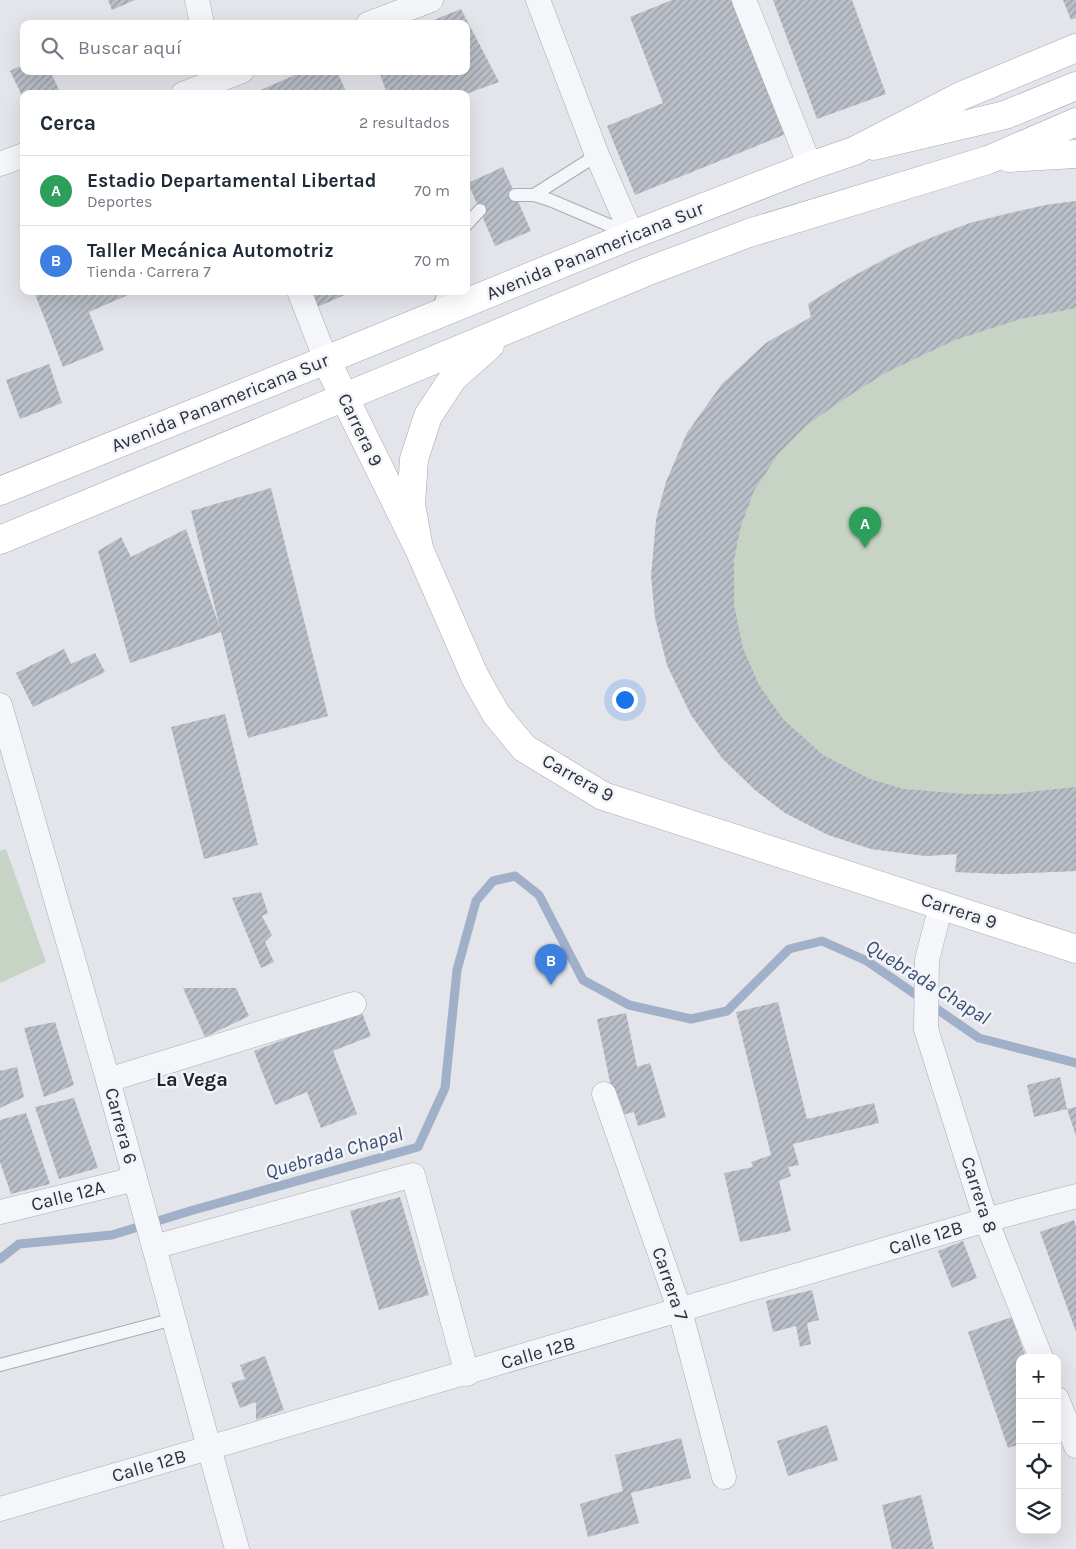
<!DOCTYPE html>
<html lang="es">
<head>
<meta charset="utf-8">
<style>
	body { margin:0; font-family:Karla,sans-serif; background:#f2f2f3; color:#1f2937 }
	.controls { position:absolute; right:15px; bottom:15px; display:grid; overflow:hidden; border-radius:10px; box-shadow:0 5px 20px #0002 }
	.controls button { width:45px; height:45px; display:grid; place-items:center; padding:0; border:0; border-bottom:1px solid #e0e1e3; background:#fff; color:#1f2937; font:25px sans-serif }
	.you { position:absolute; left:624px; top:699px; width:18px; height:18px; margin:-12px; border:4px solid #fff; border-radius:50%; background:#1a73e8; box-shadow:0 0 0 8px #1a73e833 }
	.badge { display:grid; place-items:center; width:32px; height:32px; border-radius:50%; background:#7c3aed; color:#fff; font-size:16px; font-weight:700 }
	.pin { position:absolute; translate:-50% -41px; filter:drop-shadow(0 1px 2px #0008) }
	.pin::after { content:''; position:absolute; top:26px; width:18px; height:15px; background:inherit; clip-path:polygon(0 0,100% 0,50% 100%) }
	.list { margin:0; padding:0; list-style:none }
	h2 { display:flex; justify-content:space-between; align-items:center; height:65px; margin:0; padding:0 20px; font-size:21px }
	h2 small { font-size:16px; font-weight:400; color:#747a83 }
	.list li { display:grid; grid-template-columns:32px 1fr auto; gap:15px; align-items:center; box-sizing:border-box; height:70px; padding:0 20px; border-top:1px solid #e0e1e3 }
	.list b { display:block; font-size:19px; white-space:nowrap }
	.list p { margin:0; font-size:16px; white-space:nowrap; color:#747a83 }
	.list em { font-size:16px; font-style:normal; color:#747a83 }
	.icon { flex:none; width:28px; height:28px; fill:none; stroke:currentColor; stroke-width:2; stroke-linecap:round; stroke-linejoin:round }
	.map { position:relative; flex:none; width:1076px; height:1549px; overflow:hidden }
	.search { position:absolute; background:#fff; box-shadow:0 5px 20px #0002; left:20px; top:20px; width:450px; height:55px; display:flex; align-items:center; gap:12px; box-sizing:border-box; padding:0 18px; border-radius:10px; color:#747a83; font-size:19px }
	.panel { position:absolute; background:#fff; box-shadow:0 5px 20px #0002; left:20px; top:90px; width:450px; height:205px; border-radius:10px }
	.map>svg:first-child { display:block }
	.garden { fill:#c7d4c5 }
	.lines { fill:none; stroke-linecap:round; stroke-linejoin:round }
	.stream { stroke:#a0b0c8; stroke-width:9 }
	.building { fill:url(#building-hatch) }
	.service-casing { stroke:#a8acb4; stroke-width:14 }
	.minor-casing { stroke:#a8acb4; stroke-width:25 }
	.secondary-casing { stroke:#a8acb4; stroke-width:29 }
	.primary-casing { stroke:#a3a8b5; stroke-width:29 }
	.service { stroke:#f5f6f9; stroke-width:12 }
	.minor { stroke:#f5f6f9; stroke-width:24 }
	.secondary { stroke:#fff; stroke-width:28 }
	.primary { stroke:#fff; stroke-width:28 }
	.labels { text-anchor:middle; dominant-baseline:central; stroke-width:5; stroke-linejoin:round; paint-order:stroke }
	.street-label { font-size:19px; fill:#2c3241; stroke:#f3f4f8 }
	.water-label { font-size:20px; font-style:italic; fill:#384d73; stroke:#f3f4f8 }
	.neighbourhood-label { font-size:20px; font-weight:bold; fill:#1e2332; stroke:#f3f4f8 }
</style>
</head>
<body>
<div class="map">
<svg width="1076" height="1549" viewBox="0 0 1076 1549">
	<defs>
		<pattern id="building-hatch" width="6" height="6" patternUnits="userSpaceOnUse" patternTransform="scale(1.25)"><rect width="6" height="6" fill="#babec7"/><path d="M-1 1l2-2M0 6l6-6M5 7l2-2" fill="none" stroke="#979ba3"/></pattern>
	</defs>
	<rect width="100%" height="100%" fill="#e3e5ea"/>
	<!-- garden -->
	<g class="garden">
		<path d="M1076 201V871L1003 874 955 872 957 854 926 856 871 849 785 813 755 790 722 758 691 715 667 665 656 520 666 482 687 433 722 384 766 343 811 317 808 304C841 283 875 262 911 246 962 222 1020 208 1076 201Z"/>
		<path d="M6 849 46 962 0 983V851Z"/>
	</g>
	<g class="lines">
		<!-- stream -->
		<path class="stream" d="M0 1259 19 1244 112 1235 190 1211 418 1147 445 1088 457 970 476 901 493 881 515 876 539 895 583 980 629 1005 691 1019 727 1011 789 949 822 941 867 961 979 1038 1076 1063"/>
	</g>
	<!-- building -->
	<g class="building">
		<path d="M108 0H135L112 10Z"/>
		<path d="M672 0H731L786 134 635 195 607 126 663 103 630 17Z"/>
		<path d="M773 0H852L886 94 817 119Z"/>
		<path d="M1063 0H1076V18L1071 20Z"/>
		<path d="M461 9 499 82 466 94H387L379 71H466V24H424Z"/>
		<path d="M24 64V71H50L61 94H24V100L10 71Z"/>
		<path d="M304 71H337L347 94H252Z"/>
		<path d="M503 167 531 231 495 246 468 183Z"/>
		<path d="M1076 201V308L1020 319 955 340 885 373 841 401 807 425 779 453 754 491 741 526 734 560V605L743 648 759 685 783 719 823 755 870 779 904 789 965 794H1009L1076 787V871L1003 874 955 872 957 854 926 856 871 849 828 835 785 813 755 790 722 758 691 715 667 665 655 618 651 576 656 520 666 482 687 433 722 384 766 343 811 317 808 304 848 279 911 246 970 223 1045 205Z"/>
		<path d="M42 291H137L89 312 104 350 63 367 35 294Z"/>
		<path d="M309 291H354L315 308Z"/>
		<path d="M49 364 62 403 20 419 6 380Z"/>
		<path d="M271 488 328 716 248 738 221 632 130 663 98 551 121 537 131 557 186 529 220 628 191 511Z"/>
		<path d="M64 649 71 664 95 653 105 672 33 707 16 673Z"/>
		<path d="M225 714 258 845 204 859 171 727Z"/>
		<path d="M261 892 268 913 262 916 272 935 265 942 274 962 261 968 232 898Z"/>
		<path d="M183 988H236L249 1016 205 1037Z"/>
		<path d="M778 1002 807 1119 874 1103 879 1123 793 1144 799 1165 788 1167 791 1176 779 1181 791 1231 740 1242 724 1173 753 1167 751 1162 771 1155 736 1012Z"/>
		<path d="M361 1010 371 1036 333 1051 357 1114 321 1128 307 1092 275 1105 254 1051Z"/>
		<path d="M626 1013 637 1067 650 1063 666 1117 638 1126 634 1112 617 1116 597 1019Z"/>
		<path d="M55 1022 74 1085 44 1097 24 1028Z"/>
		<path d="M17 1067 24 1097 0 1108V1071Z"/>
		<path d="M1060 1077 1067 1109 1034 1117 1027 1085Z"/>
		<path d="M74 1098 98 1168 59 1179 35 1107Z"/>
		<path d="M1076 1107V1136L1067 1109Z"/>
		<path d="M26 1113 50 1184 11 1194 0 1162V1120Z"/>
		<path d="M400 1197 429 1295 379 1310 350 1211Z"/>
		<path d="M1074 1220 1076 1227V1332L1040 1232Z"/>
		<path d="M963 1241 977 1278 952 1288 938 1251Z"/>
		<path d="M812 1290 819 1320 807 1323 811 1344 800 1347 796 1326 773 1332 766 1301Z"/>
		<path d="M1012 1317 1026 1358H1020V1444L1008 1448 968 1332Z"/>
		<path d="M265 1356 284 1410 256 1420V1402L240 1408 231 1383 245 1379 240 1365Z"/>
		<path d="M827 1425 838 1460 788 1476 777 1441Z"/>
		<path d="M681 1438 691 1478 631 1493 639 1523 588 1537 580 1504 623 1491 615 1455Z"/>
		<path d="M921 1495 934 1549H892L882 1505Z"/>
	</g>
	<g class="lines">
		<defs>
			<g id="service">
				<path d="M515 195H534L550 200 630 234"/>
				<path d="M534 195 597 155"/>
				<path d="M466 225 480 210"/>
				<path d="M438 313 444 291"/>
				<path d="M0 1365 174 1319"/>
			</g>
			<g id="minor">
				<path d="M197 0 202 24"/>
				<path d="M538 0 597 155 632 235"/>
				<path d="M744 0 810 166"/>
				<path d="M368 24 431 0"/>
				<path d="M183 94 242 71"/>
				<path d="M0 164 24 155"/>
				<path d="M299 291 326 360"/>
				<path d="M0 705 108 1080 237 1549"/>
				<path d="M941 905 927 960 926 1029 986 1220 1041 1358"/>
				<path d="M108 1080 354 1004"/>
				<path d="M604 1094 680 1311 724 1477"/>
				<path d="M0 1212 135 1179"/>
				<path d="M154 1247 413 1175 467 1374"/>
				<path d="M1057 1399 1076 1446"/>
				<path d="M0 1509 986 1220 1076 1196"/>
			</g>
			<g id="secondary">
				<path d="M874 146 1005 115 1076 86"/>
				<path d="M326 360 419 549 475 677 496 714 524 748 603 796 1076 949"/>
			</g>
			<g id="primary">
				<path d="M1009 158 1076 154"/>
				<path d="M0 491 326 360 632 235 810 166 854 151 961 96 1076 48"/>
				<path d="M0 540 646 272 749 233 988 160 1076 122"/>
				<path d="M419 549 411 504 414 459 428 416 453 378 490 345"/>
			</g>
		</defs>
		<!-- service casing -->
		<use href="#service" class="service-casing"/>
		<!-- minor casing -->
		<use href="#minor" class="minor-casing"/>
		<!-- secondary casing -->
		<use href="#secondary" class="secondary-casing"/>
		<!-- primary casing -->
		<use href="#primary" class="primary-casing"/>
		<!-- service -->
		<use href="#service" class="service"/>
		<!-- minor -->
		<use href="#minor" class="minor"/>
		<!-- secondary -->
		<use href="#secondary" class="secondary"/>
		<!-- primary -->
		<use href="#primary" class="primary"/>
	</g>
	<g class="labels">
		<!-- street labels -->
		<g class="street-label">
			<text transform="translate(595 251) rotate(-22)">Avenida Panamericana Sur</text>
			<text transform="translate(220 403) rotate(-22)">Avenida Panamericana Sur</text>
			<text transform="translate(360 430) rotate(64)">Carrera 9</text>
			<text transform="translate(578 778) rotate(29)">Carrera 9</text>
			<text transform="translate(959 911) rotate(18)">Carrera 9</text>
			<text transform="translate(121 1126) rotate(75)">Carrera 6</text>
			<text transform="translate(979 1195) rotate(72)">Carrera 8</text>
			<text transform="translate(68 1196) rotate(-14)">Calle 12A</text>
			<text transform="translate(926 1238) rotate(-17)">Calle 12B</text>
			<text transform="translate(670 1284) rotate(71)">Carrera 7</text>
			<text transform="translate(538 1353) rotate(-16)">Calle 12B</text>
			<text transform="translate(149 1466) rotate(-16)">Calle 12B</text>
		</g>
		<!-- water labels -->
		<g class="water-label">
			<text transform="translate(928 982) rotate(32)">Quebrada Chapal</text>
			<text transform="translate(334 1153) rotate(-16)">Quebrada Chapal</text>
		</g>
		<!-- neighbourhood labels -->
		<g class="neighbourhood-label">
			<text x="192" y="1079">La Vega</text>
		</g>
	</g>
</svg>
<div class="controls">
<button>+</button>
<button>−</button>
<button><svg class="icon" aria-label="locate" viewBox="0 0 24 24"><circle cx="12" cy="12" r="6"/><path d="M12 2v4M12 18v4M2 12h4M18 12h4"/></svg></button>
<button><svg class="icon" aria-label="layers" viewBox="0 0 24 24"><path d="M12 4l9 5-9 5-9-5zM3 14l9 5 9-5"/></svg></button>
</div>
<div class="you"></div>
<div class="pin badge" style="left:865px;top:548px;background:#2e9e5b">A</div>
<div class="pin badge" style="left:551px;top:985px;background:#3f7fe0">B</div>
<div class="search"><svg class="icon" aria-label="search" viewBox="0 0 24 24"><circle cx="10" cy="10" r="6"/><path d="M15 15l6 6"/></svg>Buscar aquí</div>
<section class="panel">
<h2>Cerca<small>2 resultados</small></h2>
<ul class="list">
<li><span class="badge" style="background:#2e9e5b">A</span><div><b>Estadio Departamental Libertad</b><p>Deportes</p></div><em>70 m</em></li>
<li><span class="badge" style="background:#3f7fe0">B</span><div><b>Taller Mecánica Automotriz</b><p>Tienda · Carrera 7</p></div><em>70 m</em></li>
</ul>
</section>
</div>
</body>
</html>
